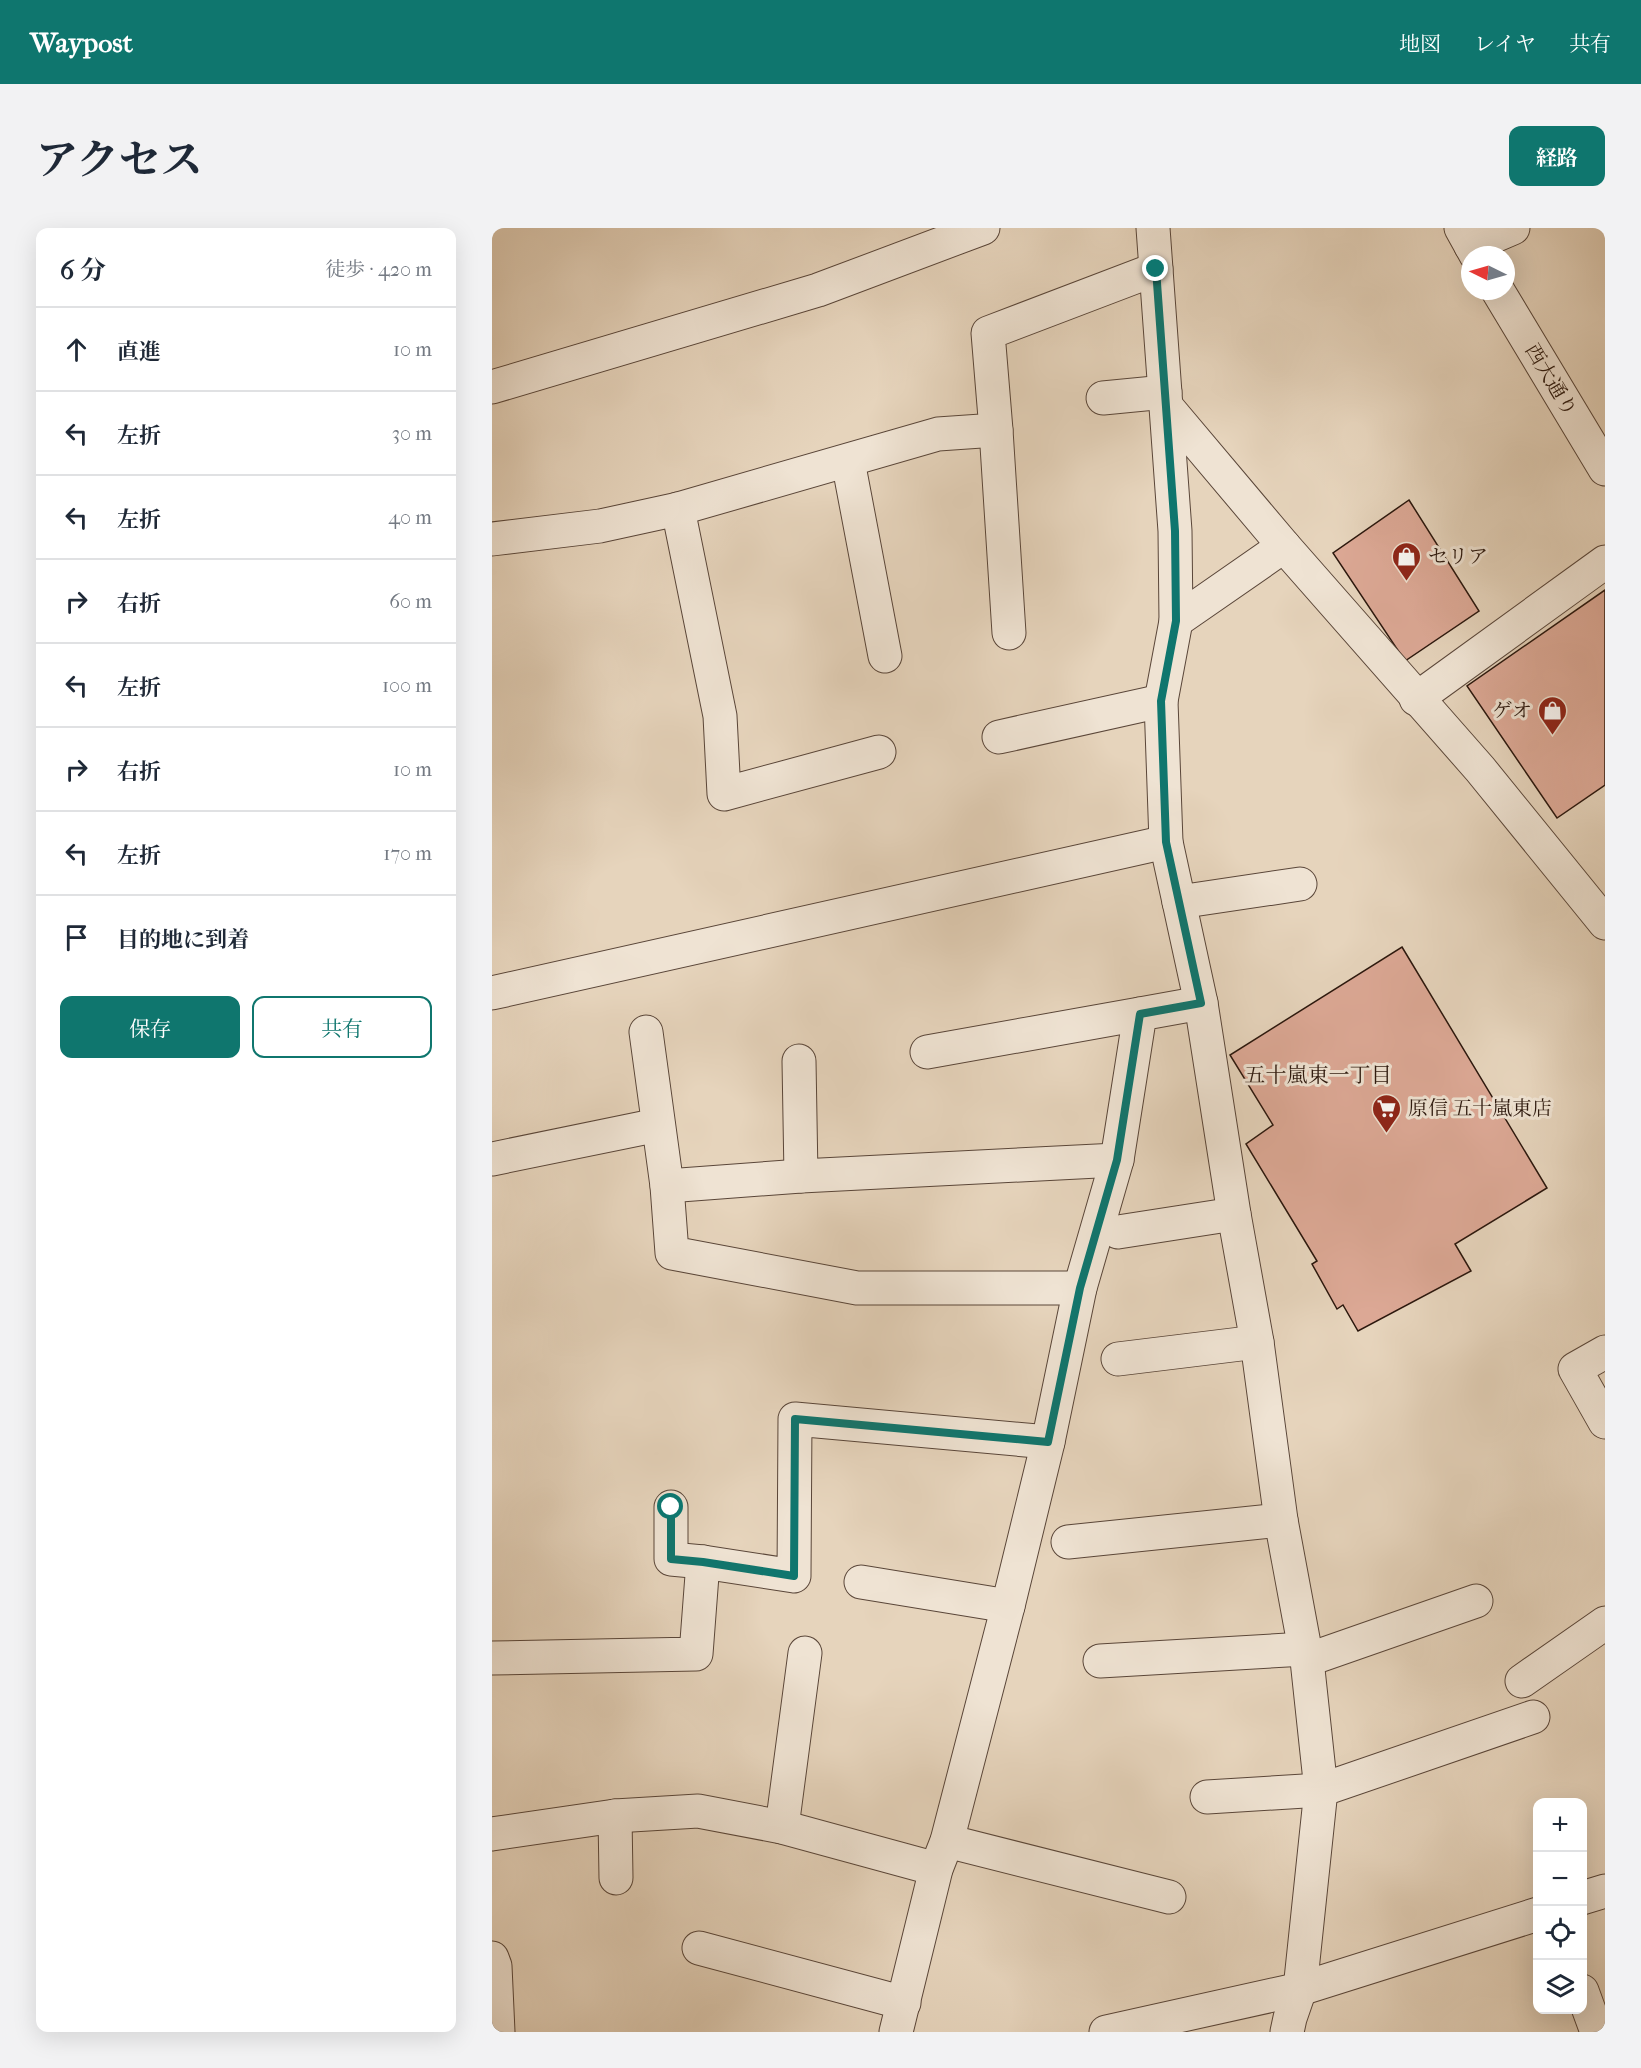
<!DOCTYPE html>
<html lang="ja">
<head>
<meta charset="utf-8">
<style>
	body { margin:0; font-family:"IM FELL French Canon","Noto Serif JP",serif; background:#f2f2f3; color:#1f2937 }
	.controls { position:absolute; right:18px; bottom:18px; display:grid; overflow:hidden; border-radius:12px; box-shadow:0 6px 24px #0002 }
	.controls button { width:54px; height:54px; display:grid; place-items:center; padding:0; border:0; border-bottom:2px solid #e0e1e3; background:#fff; color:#1f2937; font:30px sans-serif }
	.compass { position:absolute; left:969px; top:18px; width:54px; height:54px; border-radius:50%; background:#fff; box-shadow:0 6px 24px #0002; rotate:275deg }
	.stop { position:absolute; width:18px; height:18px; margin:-14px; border:4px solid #0f766e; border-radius:50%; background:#fff }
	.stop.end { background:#0f766e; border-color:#fff; box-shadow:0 2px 6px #0008 }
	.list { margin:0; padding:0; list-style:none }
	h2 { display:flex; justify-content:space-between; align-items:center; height:78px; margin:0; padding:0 24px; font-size:26px }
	h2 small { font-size:20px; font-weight:400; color:#747a83 }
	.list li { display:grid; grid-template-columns:39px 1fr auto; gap:18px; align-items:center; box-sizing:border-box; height:84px; padding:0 24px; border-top:2px solid #e0e1e3 }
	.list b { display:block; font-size:22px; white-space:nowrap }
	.list em { font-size:20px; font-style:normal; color:#747a83 }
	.actions { display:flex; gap:12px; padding:18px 24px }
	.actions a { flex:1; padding:14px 0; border:2px solid #0f766e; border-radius:12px; text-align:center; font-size:21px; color:#0f766e }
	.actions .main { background:#0f766e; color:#fff }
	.icon { flex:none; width:33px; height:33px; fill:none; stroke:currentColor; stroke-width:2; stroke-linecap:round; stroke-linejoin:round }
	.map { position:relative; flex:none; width:1113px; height:1804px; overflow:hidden; border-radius:12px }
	header { display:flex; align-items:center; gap:36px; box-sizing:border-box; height:84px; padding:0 30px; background:#0f766e; color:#fff }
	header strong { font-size:28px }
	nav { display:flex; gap:33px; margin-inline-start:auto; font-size:21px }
	.intro { display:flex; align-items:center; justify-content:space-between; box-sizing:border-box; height:144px; padding:0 36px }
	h1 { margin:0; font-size:42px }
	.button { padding:15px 27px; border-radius:12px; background:#0f766e; color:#fff; font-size:21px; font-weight:700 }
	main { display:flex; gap:36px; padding:0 36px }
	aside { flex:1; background:#fff; border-radius:12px; box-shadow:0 6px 24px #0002 }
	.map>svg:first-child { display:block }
	.building { fill:#dca895; stroke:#2b170d; stroke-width:1.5 }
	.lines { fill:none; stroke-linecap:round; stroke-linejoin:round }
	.minor-casing { stroke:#5a4639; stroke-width:35 }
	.tertiary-casing { stroke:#5a4639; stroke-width:35 }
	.minor { stroke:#efe3d3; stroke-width:33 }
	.tertiary { stroke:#efe3d3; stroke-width:33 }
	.route { stroke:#0f766e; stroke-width:8 }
	.labels { text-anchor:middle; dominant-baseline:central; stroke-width:6; stroke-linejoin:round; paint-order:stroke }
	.street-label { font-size:20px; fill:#2b170d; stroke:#efe3d3 }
	.poi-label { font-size:20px; fill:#2b170d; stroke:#efe3d3; text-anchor:start }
	.neighbourhood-label { font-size:21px; fill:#2b170d; stroke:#efe3d3 }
</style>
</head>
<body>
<header>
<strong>Waypost</strong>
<nav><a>地図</a><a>レイヤ</a><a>共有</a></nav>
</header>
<div class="intro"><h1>アクセス</h1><a class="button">経路</a></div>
<main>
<aside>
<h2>6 分<small>徒歩 · 420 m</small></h2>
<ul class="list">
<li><svg class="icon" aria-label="ahead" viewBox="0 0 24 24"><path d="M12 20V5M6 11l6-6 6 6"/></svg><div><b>直進</b></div><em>10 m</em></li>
<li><svg class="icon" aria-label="left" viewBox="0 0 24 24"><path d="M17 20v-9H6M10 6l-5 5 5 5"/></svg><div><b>左折</b></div><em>30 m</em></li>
<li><svg class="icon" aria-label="left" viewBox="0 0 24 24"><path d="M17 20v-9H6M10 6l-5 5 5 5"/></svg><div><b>左折</b></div><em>40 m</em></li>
<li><svg class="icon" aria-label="right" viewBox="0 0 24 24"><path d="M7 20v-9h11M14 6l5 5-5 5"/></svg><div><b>右折</b></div><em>60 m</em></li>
<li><svg class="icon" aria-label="left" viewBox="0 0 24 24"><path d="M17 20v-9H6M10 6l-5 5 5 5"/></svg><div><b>左折</b></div><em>100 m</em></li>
<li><svg class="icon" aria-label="right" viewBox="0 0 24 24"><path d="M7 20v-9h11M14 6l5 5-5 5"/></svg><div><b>右折</b></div><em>10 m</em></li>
<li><svg class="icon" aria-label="left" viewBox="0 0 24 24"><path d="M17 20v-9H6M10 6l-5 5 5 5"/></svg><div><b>左折</b></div><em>170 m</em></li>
<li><svg class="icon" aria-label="arrive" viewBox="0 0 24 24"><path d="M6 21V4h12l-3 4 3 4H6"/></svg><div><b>目的地に到着</b></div></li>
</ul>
<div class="actions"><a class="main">保存</a><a>共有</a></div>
</aside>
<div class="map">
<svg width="1113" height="1804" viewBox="0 0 1113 1804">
	<rect width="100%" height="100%" fill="#e6d4bc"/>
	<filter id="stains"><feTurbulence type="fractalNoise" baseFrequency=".00333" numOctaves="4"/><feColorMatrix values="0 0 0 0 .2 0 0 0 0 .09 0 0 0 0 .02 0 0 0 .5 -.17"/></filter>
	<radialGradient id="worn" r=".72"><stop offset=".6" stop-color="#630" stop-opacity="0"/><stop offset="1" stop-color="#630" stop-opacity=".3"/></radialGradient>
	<!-- building -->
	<g class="building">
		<path d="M917 272 987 383 913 433 841 325Z"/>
		<path d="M1113 362V557L1065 590 975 458Z"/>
		<path d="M910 719 1055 960 963 1016 979 1043 866 1103 851 1077 845 1081 820 1036 825 1033 754 916 781 897 738 827Z"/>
	</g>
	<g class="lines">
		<defs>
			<g id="minor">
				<path d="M661 0 683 303 684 393 669 473 674 614 709 775 742 986 765 1114 789 1292 815 1432 829 1562 808 1761 798 1790 795 1804"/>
				<path d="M979 18 1021 0"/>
				<path d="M0 159 326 62 491 0"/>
				<path d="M611 170 673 164"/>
				<path d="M674 178 792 318 988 541 1113 695"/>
				<path d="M504 202 517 405"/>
				<path d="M356 233 393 428"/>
				<path d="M186 281 228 488 232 566 387 524"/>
				<path d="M0 311 108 298 186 281 446 206 504 202 496 105 664 41"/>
				<path d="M684 393 792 318"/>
				<path d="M924 471 1113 334"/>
				<path d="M507 509 669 473"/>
				<path d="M687 674 808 656"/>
				<path d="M0 765 674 614"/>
				<path d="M154 804 175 958 180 1025 365 1060H588"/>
				<path d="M435 824 648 786"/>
				<path d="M307 833 309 948"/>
				<path d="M0 931 166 897"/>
				<path d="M175 958 309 948 625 932"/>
				<path d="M626 1004 742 986"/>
				<path d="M1113 1124 1083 1141 1113 1194"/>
				<path d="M626 1131 765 1114"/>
				<path d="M179 1279V1331L211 1334 302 1348 303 1191 556 1214"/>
				<path d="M576 1314 789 1292"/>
				<path d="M369 1354 516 1378"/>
				<path d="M0 1430 204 1426 211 1334"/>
				<path d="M815 1432 984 1373"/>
				<path d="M608 1433 813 1421"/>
				<path d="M1030 1453 1113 1395"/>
				<path d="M715 1569 829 1562 1041 1489"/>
				<path d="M123 1588 124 1650"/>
				<path d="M290 1599 313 1425"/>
				<path d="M0 1606 123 1588 206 1583 290 1599 444 1641"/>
				<path d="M455 1613 677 1669"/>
				<path d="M207 1720 412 1775"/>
				<path d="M0 1730 3 1738 6 1804"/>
				<path d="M1090 1763 1105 1804"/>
				<path d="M404 1804 444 1641 455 1613 516 1378 556 1214 588 1060 625 932 648 786 709 775"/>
			</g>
			<g id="tertiary">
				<path d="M969 0 984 27"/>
				<path d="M1006 63 1113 241"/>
				<path d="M1090 1670 1113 1663"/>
				<path d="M614 1804 808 1761 1046 1686"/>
			</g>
		</defs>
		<!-- minor casing -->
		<use href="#minor" class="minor-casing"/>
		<!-- tertiary casing -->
		<use href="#tertiary" class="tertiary-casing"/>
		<!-- minor -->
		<use href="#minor" class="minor"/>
		<!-- tertiary -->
		<use href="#tertiary" class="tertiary"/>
	</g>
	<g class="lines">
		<!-- route -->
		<path class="route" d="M179 1279V1331L211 1334 302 1348 303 1191 556 1214 588 1060 625 932 648 786 709 775 674 614 669 473 684 393 683 303 664 41"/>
	</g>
	<!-- icons -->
	<defs>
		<symbol id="shop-pin" viewBox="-11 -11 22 30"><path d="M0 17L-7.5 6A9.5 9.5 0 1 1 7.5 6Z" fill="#8f2418" stroke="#efe3d3"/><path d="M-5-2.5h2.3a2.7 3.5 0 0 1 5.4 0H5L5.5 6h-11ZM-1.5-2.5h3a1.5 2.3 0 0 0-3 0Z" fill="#fff"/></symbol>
		<symbol id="supermarket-pin" viewBox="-11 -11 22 30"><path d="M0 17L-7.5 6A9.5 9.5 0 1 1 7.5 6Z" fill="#8f2418" stroke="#efe3d3"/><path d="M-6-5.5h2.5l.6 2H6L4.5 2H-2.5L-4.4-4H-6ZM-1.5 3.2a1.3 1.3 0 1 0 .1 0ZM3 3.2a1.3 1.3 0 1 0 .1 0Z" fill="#fff"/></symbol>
	</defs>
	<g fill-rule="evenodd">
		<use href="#shop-pin" x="898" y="312" width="33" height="45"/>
		<use href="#shop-pin" x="1044" y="466" width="33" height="45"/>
		<use href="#supermarket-pin" x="878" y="864" width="33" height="45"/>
	</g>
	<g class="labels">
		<!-- street labels -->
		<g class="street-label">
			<text transform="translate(1059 152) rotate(59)">西大通り</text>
		</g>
		<!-- poi labels -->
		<g class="poi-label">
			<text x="936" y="328">セリア</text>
			<text x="1040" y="482" text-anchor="end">ゲオ</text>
			<text x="916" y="880">原信 五十嵐東店</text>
		</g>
		<!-- neighbourhood labels -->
		<g class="neighbourhood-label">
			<text x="826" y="847">五十嵐東一丁目</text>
		</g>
	</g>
	<rect width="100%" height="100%" filter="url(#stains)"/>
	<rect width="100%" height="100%" fill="url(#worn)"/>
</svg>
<div class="controls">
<button>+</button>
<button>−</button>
<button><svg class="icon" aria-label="locate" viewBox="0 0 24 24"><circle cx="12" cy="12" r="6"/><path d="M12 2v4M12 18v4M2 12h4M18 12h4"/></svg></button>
<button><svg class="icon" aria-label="layers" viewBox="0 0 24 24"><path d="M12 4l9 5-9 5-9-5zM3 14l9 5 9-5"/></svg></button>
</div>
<svg class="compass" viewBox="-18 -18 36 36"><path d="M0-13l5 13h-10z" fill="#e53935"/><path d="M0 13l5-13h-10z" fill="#747a83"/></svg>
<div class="stop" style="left:179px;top:1279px"></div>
<div class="stop end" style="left:664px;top:41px"></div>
</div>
</main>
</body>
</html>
